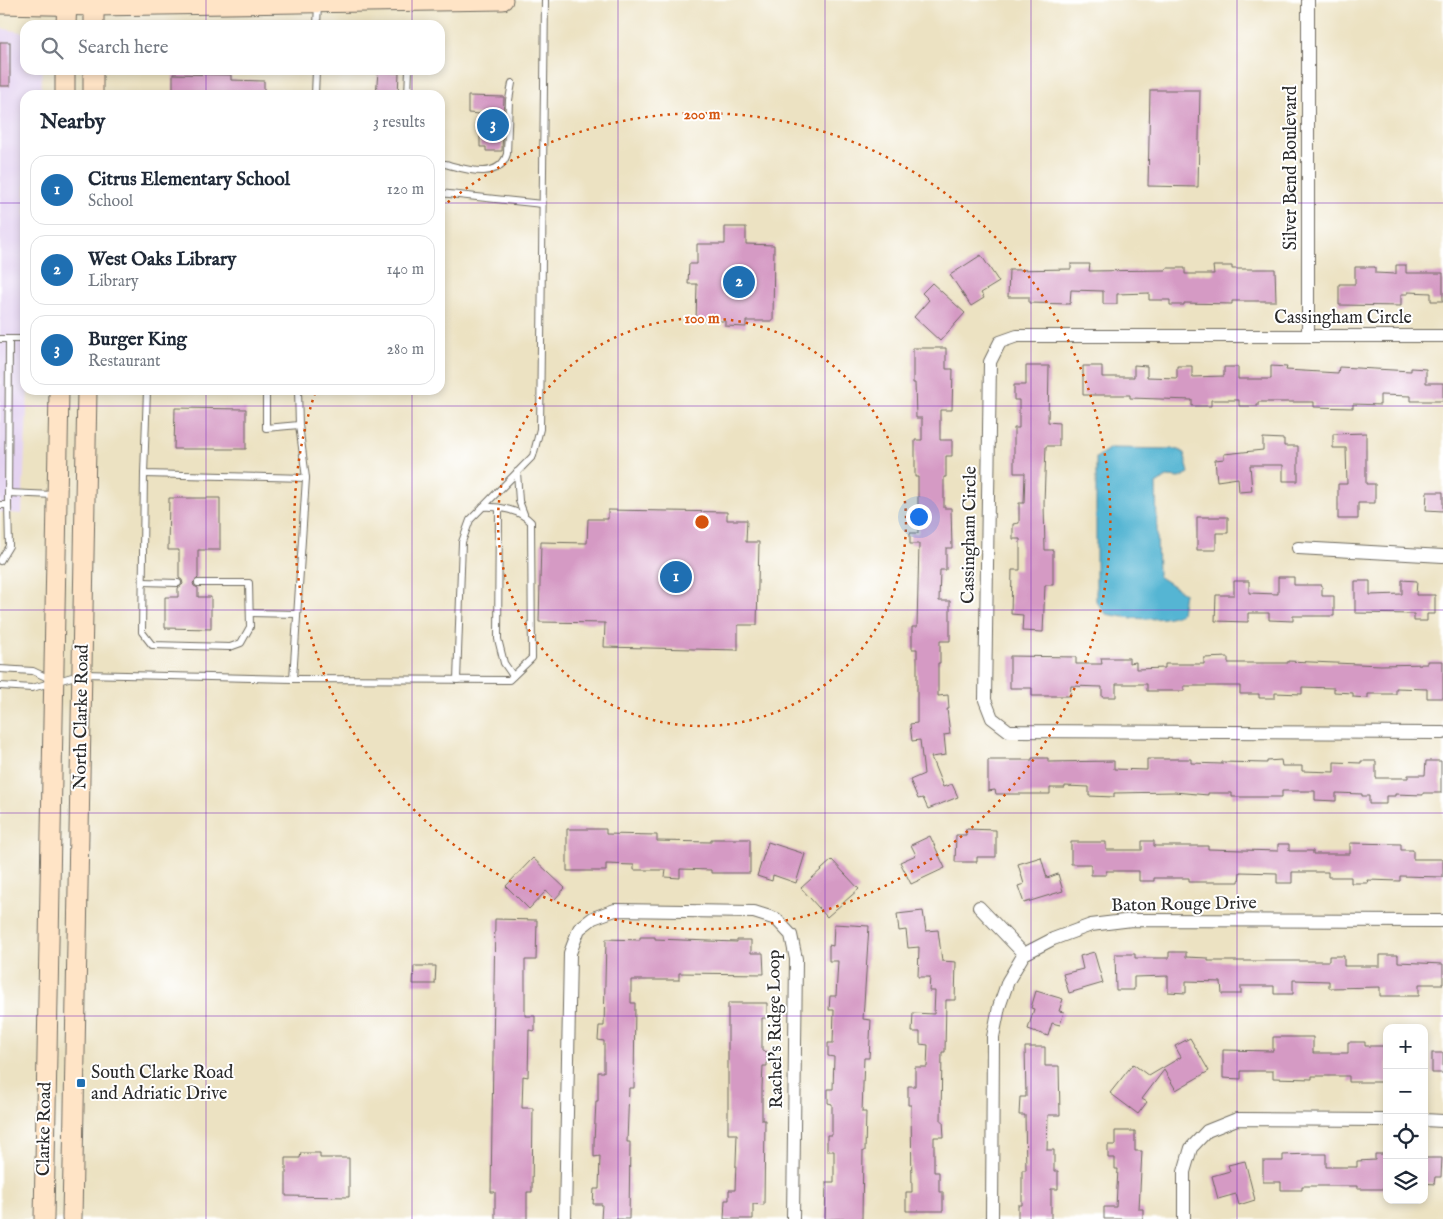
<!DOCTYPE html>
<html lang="en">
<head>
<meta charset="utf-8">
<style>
	body { margin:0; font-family:"IM FELL English",serif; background:#f2f2f3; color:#1f2937 }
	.controls { position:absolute; right:15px; bottom:15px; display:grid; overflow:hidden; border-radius:10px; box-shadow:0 2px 8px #0003 }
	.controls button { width:45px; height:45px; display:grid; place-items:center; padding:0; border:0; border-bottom:1px solid #e0e1e3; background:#fff; color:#1f2937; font:25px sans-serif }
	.you { position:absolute; left:918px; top:516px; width:18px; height:18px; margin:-12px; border:4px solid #fff; border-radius:50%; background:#1a73e8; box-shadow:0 0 0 8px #1a73e833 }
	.badge { display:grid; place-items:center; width:32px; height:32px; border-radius:50%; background:#1f6fb2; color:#fff; font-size:16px; font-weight:700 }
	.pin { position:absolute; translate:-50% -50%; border:2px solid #fff; box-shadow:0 1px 5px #0006 }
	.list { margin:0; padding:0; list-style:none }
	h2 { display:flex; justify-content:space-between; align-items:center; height:65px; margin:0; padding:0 20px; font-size:21px }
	h2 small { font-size:16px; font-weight:400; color:#747a83 }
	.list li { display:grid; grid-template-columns:32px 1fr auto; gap:15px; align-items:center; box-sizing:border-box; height:70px; margin:0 10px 10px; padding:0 10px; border:1px solid #e0e1e3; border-radius:15px }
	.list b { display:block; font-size:19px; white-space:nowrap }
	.list p { margin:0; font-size:16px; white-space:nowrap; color:#747a83 }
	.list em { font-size:16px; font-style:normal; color:#747a83 }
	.icon { flex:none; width:28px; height:28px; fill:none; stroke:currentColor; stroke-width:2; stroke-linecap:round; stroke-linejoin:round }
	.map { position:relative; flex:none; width:1443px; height:1219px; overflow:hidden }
	.search { position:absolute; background:#fff; box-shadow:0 2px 8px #0003; left:20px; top:20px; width:425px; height:55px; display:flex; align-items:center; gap:12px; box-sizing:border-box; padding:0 18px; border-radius:15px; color:#747a83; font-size:19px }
	.panel { position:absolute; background:#fff; box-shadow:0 2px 8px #0003; left:20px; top:90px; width:425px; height:305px; border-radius:15px }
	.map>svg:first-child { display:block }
	.built { fill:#e4d3f1 }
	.water { fill:#55b5d3; stroke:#40707f }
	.building { fill:#d59ac4 }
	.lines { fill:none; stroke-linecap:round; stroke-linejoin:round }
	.lane-casing { stroke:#6f6b60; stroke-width:8 }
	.street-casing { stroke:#6f6b60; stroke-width:14 }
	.secondary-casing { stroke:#6f6b60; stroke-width:21 }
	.lane { stroke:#fff; stroke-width:6 }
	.street { stroke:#fff; stroke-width:12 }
	.secondary { stroke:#ffe4c6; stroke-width:19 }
	.grid { fill:none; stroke:#7b2cbf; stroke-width:1; stroke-opacity:0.55 }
	.ring { fill:none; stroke:#d5540f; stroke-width:2.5; stroke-dasharray:2.5 5 }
	.poi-dot { fill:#1f6fb2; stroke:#fff; stroke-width:2 }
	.labels { text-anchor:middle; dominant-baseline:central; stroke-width:4; stroke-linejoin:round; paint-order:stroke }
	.street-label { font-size:18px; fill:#2b2b2b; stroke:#fff }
	.poi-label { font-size:18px; fill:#2b2b2b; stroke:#fff; text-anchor:start }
	.centre { fill:#d5540f; stroke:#fff; stroke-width:2.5 }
	.ring-label { font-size:15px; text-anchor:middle; font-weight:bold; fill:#d5540f; stroke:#fff; stroke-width:4; stroke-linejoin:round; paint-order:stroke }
</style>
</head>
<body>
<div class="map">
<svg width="1443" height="1219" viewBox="0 0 1443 1219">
	<rect width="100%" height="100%" fill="#fff"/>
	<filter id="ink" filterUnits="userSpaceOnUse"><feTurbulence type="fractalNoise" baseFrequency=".02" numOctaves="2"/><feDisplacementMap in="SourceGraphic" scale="10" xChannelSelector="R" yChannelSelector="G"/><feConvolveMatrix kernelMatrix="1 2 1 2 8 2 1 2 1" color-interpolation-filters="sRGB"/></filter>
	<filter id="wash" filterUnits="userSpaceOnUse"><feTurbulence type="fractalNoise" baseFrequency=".0096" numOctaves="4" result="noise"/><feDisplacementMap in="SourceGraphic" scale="20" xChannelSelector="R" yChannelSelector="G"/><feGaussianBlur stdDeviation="1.12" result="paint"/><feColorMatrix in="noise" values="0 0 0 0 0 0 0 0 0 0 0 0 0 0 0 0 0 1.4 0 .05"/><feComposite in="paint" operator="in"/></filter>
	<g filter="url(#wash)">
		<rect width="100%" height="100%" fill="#ece2c2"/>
		<!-- built -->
		<path class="built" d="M0 28 25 33V70H42L41 95H25V390H28L22 514 0 512Z"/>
		<!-- water -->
		<path class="water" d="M1110 448 1177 449 1184 453 1189 473 1179 478 1167 477 1156 484 1158 576 1184 593 1181 613C1162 623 1127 618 1106 614L1096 601V458Z"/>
		<g id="blocks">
			<!-- building -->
			<g class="building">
				<rect x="0" y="42" width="10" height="44"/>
				<path d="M378 72 399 73 398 95H376Z"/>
				<path d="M173 74 231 75V80L264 81V95H173Z"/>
				<path d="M1150 90H1200L1198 187 1148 186Z"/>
				<path d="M468 96 504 97 502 151H486V147H480V114L468 113Z"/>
				<path d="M725 227H746V244L774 245 773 321H746V327L725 326V321H696L697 284H688L689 264H697V244H725Z"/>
				<path d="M981 255 999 282 981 293 984 298 971 306 950 275Z"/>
				<path d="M1071 264H1090L1089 271 1166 270 1167 268H1185V274H1214L1213 266H1232V269H1275L1276 301H1232V304L1184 303V305H1170V300H1149V293L1117 294V304H1103V291L1071 290 1070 304 1029 303V297H1008L1009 270 1071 269Z"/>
				<path d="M1396 265H1406V273H1443V301H1431V293L1408 292V294H1401V306L1339 305V284H1355V267H1375V273L1396 274Z"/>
				<path d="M932 283 965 313 940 341 914 317 929 300 922 293Z"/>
				<path d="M913 348H946V369H953L952 410H940V440H952V456H946V477H944V508H951L952 548H946V570H940L939 601H950V641H940V663H938V696L948 695 949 709H947L950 734 944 735 946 755 931 757 943 787 952 784 958 797 928 809 923 798 918 799 910 780 924 774 920 740 912 741 910 724 917 723V649H912V627H917L919 544H910V533H918V477H915V440H922V418H916L915 383H913Z"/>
				<path d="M1134 365 1147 366V377L1177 378V366H1192V377L1224 376V367H1238V379H1271V366L1287 367 1286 370 1338 373 1339 367 1411 371V368L1426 369V383H1443V401H1411V396L1380 395V405L1353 404V408L1314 407V402H1258V406H1239V400H1211V406H1192V400L1130 398V395H1083V366H1102V377H1134Z"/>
				<path d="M1026 366H1049L1048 422 1059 423V446H1046L1044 503 1045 550H1053V585H1045L1043 632 1022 631 1023 615 1011 614 1012 570H1020V539H1013V524L1019 523V503H1024L1025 473H1014V428H1019V400H1014V385H1026Z"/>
				<path d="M175 408 246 409V449H174Z"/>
				<path d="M1366 433V484H1375V503H1358V519H1338V484H1347L1346 448H1333V434Z"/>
				<path d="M1263 438 1284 439V446H1298V481H1283V465H1250L1252 491 1239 492 1238 478 1217 481 1215 460 1224 459V454L1263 450Z"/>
				<path d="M1427 492H1443V511L1426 510Z"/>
				<path d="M169 498H220V550H198V578L193 583 194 586 198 588V597H211V629L165 628V597H178V588L183 584 182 580 179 578V550H168Z"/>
				<path d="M608 510 727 512V520H747L746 542H759L757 625H738V650L604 647 605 623 539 622 541 542 587 543 588 519H608Z"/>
				<path d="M1197 517H1228V533H1216V550H1197Z"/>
				<path d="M1278 577H1294V585H1322V596H1334V616H1293V621L1269 620V613H1248V622L1215 621 1216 595H1234V581H1249V593L1278 594Z"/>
				<path d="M1402 580 1417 581 1416 595H1435V614H1427V621H1414V614L1355 613V581H1370V595L1402 594Z"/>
				<path d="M1010 656 1076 657V664H1102L1101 658H1129V663L1136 662V669L1165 668V664H1204V658L1228 657V663H1288V661L1381 665 1427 664V661H1443V698H1427V689L1396 688V694H1368V698L1353 697V693L1334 692V688L1302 687V694L1275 693V698H1259V694H1240V686H1184V691H1147V684H1116V697H1102V687L1071 686 1070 696H1032V688H1010Z"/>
				<path d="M1032 758H1048V762L1114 761V769L1147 770V759H1191V763L1222 764V762L1267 763V761L1281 760 1282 766H1302V771L1334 772V762L1361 763V761H1376V778H1408V775H1425L1426 761H1441V793H1423V795L1395 794V796H1386V804H1369V796H1362V794L1336 793V801L1315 800V791H1282V797H1232V793H1208V795L1174 792 1114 793V797L1089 796V787L1065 786V788H1050V794H996L995 790 988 791V760H1032Z"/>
				<path d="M567 829H606V834L657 835V841L711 842V839H750V873H711V870L680 869V878L665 877 666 870H634V865L606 864V871H567Z"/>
				<path d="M966 829 996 830V857H977V862H955L956 835H966Z"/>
				<path d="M930 836 945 868 911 884 900 862 916 855 911 845Z"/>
				<path d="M1142 841H1154V846H1208V849L1278 851V844H1289V851H1313V854H1350V843L1401 844V850H1413V859H1443V877L1400 876V881L1367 880 1368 883H1351V877H1328V872H1292V883H1277V873L1240 872 1239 882H1189V878H1154V881H1139V871H1106V875H1091V864H1071V842H1106V850H1142Z"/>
				<path d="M768 842 805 854 796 883 773 875 772 881 757 876Z"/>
				<path d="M1041 857 1047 878 1058 874 1063 891 1024 903 1018 886 1024 884 1018 864Z"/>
				<path d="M533 858 565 888 555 899 546 891 529 909 506 886Z"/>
				<path d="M832 860 859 889 827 917 801 888Z"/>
				<path d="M923 911 926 931 938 930 942 961 956 962 955 1000H946L945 1052H942L941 1121H943L944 1137H934V1172H939V1192H943V1211H906V1192H912L911 1105H908V1086H915V1067H927L928 1045 920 1044V1032H912L913 1013 934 1014 935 991H929L930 977H918L919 947 908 948 906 930 899 931 897 914Z"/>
				<path d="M495 919 537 920 536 960H525V1016H535V1031L529 1030 528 1077 523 1076 522 1108H533L532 1192H527V1219H495V1192H491Z"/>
				<path d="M834 924 869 926 863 1019 871 1020 869 1058H864L862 1112H866L865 1151H863L862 1219H825L826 1182H834V1151H827V1135H832V1104L828 1103V1089H833L834 1057 828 1056V1043H833L834 1010H829L830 996H836L838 961H829V945L833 946Z"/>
				<path d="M640 937H655V939L737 942V940H751V953H763L764 974 679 973V980H631V1003H635L634 1088H629L627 1142H630L629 1219H601L602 1204H593L594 1189H599L600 1156 594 1157V1142L596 1101H598V1072H604V1041L598 1040 599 1026H604L606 939 640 940Z"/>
				<path d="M1094 952 1103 983 1069 993 1063 974 1083 969 1080 956Z"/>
				<path d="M1169 952H1186V957L1208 958V961H1329V956H1344V966H1380V955H1398V962L1443 964V984H1419V996H1380V987L1329 988V981L1293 980V994H1274V986H1241V994H1222L1221 982 1186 981V993L1168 992V976L1134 977V990H1116L1115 954H1135V958H1169Z"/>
				<path d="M414 966H436L435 984H413Z"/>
				<path d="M1036 991 1063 999 1059 1011 1064 1012 1060 1025 1052 1023 1048 1036 1028 1029 1034 1009 1031 1008Z"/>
				<path d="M728 1003H767V1018H762V1051L767 1052V1066H763L762 1087V1120H765L764 1205 753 1204V1219H724L725 1200H729V1190H735L737 1134H728Z"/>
				<path d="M1273 1037H1313V1053H1348V1042H1365V1046H1387V1082H1349V1076H1312V1079L1273 1078V1071H1241V1079L1223 1078V1050L1273 1051Z"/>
				<path d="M1190 1038 1209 1071 1176 1090 1164 1070 1142 1099 1147 1102 1138 1114 1110 1093 1133 1064 1149 1076 1181 1057 1175 1046Z"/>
				<path d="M1025 1047H1045V1066H1059L1060 1115H1048L1047 1150H1054V1171H1058V1189H1051V1219H1018V1205H1022V1170H1026L1025 1115H1019L1020 1097H1026Z"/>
				<rect x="1432" y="1053" width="11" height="20"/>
				<path d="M1115 1131H1135V1151H1142L1139 1209H1143V1219H1104V1207H1116L1118 1169H1115V1158H1108V1145H1115Z"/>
				<path d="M301 1153H320V1158H349V1197L286 1196V1158H300Z"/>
				<path d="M1311 1154H1326V1167H1357V1161L1375 1160V1154H1387V1182H1385L1384 1189H1357V1186H1302V1190H1281V1182H1263V1161H1283V1155Z"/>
				<path d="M1424 1158H1442L1441 1177H1435L1434 1184 1424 1183Z"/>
				<path d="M1245 1161 1255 1200 1239 1205 1236 1194 1218 1199 1212 1176 1230 1171 1228 1165Z"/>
			</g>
		</g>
	</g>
	<g filter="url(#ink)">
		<use href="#blocks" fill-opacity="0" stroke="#6f6b60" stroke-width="1"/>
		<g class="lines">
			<defs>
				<g id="lane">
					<path d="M317 25 318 4"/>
					<path d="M315 95 316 70"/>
					<path d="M408 95 409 70"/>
					<path d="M445 164C465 169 499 181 507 154L509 100 512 83"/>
					<path d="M440 193 542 204"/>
					<path d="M0 339H25"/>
					<path d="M147 390 144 474 306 478 299 425 298 390"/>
					<path d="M266 390V428L299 425"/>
					<path d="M517 472 519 501 524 514"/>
					<path d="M144 474 142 632 152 645 230 647 241 643 250 627 249 583H198"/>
					<path d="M8 493 54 495"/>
					<path d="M0 505H8L9 339"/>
					<path d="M499 508 498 639 504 663 513 676"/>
					<path d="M0 561 9 546 8 505"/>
					<path d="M143 582 178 583"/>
					<path d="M250 613 297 614"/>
					<path d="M0 669 33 671 52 680"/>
					<path d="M293 679 509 680 532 658 531 522C520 510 499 506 483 507"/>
					<path d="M457 680 462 542 470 520 533 456 540 429 545 0"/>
					<path d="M0 686 32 688 83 674 293 679 306 478"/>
				</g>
				<g id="street">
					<path d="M1308 0V336"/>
					<path d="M1443 336H1017L1000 342 990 362 985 700 992 718 1009 731 1443 733"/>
					<path d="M1298 548 1443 556"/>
					<path d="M979 907 1024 954"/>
					<path d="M1424 1120 1443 1121"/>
					<path d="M565 1219 570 953 579 929 593 918 615 910 754 912 776 919 791 935 796 959 793 1219"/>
					<path d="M992 1219 993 1037 999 1007 1008 981 1024 954 1053 939 1091 925 1132 920 1443 921"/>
					<path d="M1184 1219V1172L1191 1148 1207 1131 1237 1119 1387 1120"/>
				</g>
				<g id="secondary">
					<path d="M0 4 94 6 503 0"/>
					<path d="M66 25 67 0"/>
					<path d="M94 25V0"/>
					<path d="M65 95V70"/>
					<path d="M93 95V70"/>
					<path d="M44 1219 59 390"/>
					<path d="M72 1219 87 390"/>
				</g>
			</defs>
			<!-- lane casing -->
			<use href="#lane" class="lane-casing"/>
			<!-- street casing -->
			<use href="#street" class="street-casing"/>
			<!-- secondary casing -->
			<use href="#secondary" class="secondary-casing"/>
			<!-- lane -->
			<use href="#lane" class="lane"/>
			<!-- street -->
			<use href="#street" class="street"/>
			<!-- secondary -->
			<use href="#secondary" class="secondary"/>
		</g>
	</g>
	<!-- grid -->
	<path class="grid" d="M206 0V25M412 0V25M618 0V1219M825 0V1219M1031 0V1219M1237 0V1219M206 70V95M412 70V95M0 203H25M440 203H1443M206 390V1219M412 390V1219M0 406H1443M0 610H1443M0 813H1443M0 1016H1443"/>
	<!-- distance rings -->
	<g class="ring">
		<circle cx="702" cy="522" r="204"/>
		<path d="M442 207A408 408 0 1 1 315 393"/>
	</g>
	<!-- markers -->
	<rect class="poi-dot" x="76" y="1078" width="10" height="10" rx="2.5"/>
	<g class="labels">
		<!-- street labels -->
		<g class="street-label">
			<text transform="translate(1291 168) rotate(-90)">Silver Bend Boulevard</text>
			<text x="1343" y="318">Cassingham Circle</text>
			<text transform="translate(970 535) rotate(-89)">Cassingham Circle</text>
			<text transform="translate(82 717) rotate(-89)">North Clarke Road</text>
			<text transform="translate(1184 905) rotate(-1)">Baton Rouge Drive</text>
			<text transform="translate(776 1029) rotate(-91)">Rachel's Ridge Loop</text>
			<text transform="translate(45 1129) rotate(-89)">Clarke Road</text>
		</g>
		<!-- poi labels -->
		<g class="poi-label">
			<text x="91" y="1073">South Clarke Road<tspan x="91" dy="21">and Adriatic Drive</tspan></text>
		</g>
	</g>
	<circle cx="702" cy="522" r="8" class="centre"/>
	<g class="ring-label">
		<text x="702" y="119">200 m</text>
		<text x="702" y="323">100 m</text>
	</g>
</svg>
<div class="controls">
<button>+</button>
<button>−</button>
<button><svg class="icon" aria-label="locate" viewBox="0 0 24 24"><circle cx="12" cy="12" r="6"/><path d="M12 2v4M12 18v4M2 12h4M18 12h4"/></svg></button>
<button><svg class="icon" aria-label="layers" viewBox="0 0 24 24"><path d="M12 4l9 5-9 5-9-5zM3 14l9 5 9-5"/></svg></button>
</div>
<div class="you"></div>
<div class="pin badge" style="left:676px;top:577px">1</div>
<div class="pin badge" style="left:739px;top:282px">2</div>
<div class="pin badge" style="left:493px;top:125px">3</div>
<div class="search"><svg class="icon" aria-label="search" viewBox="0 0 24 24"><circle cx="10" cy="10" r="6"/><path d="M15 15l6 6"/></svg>Search here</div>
<section class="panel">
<h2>Nearby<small>3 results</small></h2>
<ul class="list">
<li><span class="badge">1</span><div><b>Citrus Elementary School</b><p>School</p></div><em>120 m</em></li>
<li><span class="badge">2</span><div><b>West Oaks Library</b><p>Library</p></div><em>140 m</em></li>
<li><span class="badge">3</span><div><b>Burger King</b><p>Restaurant</p></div><em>280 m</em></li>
</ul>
</section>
</div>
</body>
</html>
